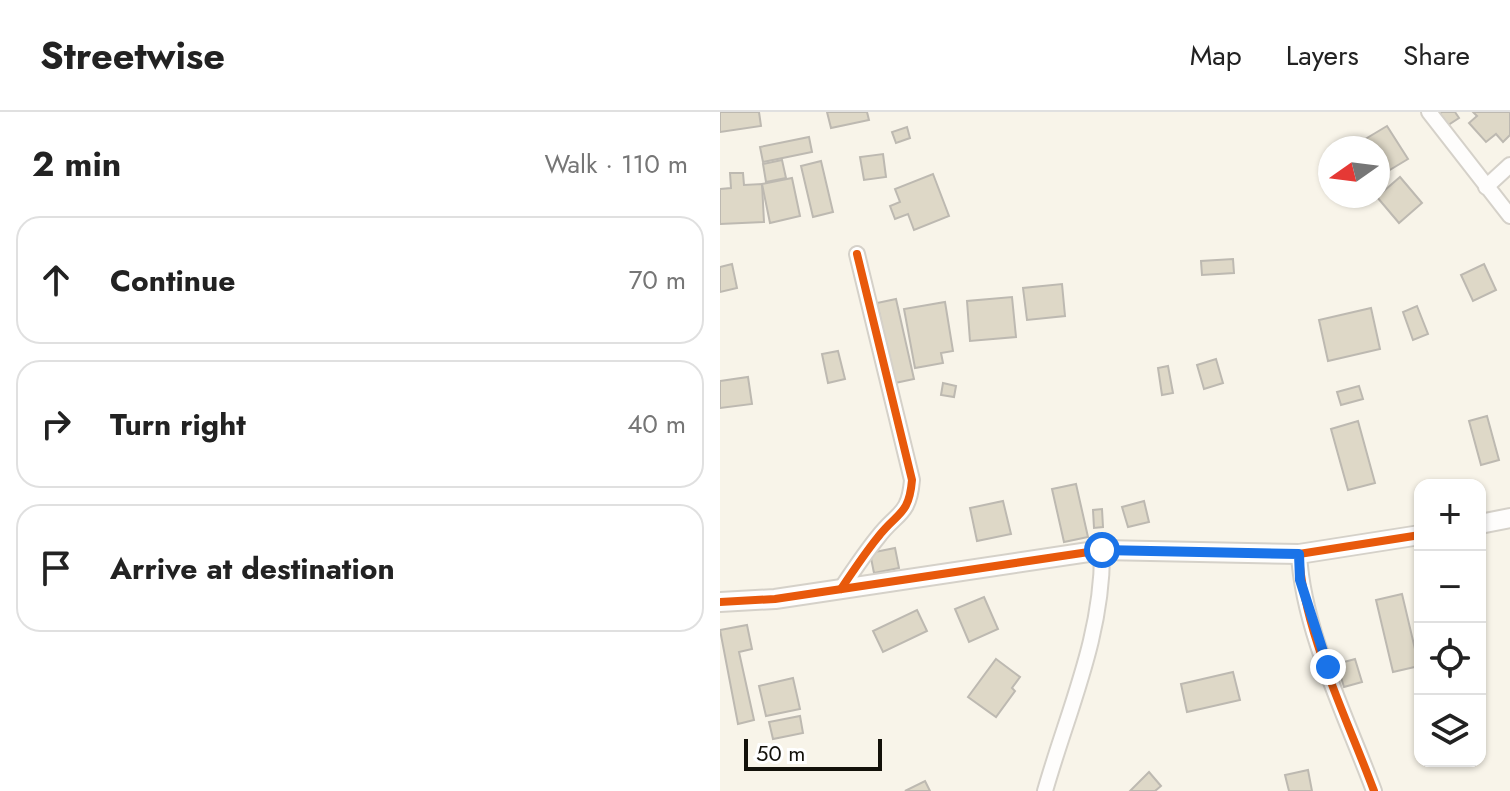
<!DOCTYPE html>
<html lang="en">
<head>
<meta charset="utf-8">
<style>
	body { margin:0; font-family:Jost,sans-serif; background:#f6f6f6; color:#222 }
	.controls { position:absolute; right:24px; bottom:24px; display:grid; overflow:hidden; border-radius:16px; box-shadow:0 2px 6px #0004 }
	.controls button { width:72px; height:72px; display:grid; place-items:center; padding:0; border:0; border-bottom:2px solid #e0e0e0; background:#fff; color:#222; font:40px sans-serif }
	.compass { position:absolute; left:598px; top:24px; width:72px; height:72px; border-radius:50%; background:#fff; box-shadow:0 2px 6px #0004; rotate:256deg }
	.scale { position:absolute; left:24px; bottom:20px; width:138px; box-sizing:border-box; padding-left:8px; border:4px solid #13110a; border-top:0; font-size:22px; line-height:28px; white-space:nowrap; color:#13110a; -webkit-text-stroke:6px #fff; paint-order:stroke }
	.stop { position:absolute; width:24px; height:24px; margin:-18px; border:6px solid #1a73e8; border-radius:50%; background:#fff }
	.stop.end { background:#1a73e8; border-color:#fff; box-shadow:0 2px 8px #0008 }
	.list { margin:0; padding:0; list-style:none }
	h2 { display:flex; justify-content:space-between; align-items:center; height:104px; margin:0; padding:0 32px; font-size:34px }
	h2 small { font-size:26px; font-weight:400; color:#767676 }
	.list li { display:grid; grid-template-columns:52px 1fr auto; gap:24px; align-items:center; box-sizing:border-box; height:128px; margin:0 16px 16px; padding:0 16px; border:2px solid #e0e0e0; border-radius:24px }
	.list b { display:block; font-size:30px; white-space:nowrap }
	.list em { font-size:26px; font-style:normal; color:#767676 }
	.icon { flex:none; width:44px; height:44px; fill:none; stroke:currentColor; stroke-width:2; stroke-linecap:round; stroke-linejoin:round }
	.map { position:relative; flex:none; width:790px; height:679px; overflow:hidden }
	header { display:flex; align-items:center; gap:48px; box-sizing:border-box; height:112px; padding:0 40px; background:#fff; border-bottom:2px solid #e0e0e0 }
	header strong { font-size:38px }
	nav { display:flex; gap:44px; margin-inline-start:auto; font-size:28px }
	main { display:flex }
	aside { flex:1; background:#fff }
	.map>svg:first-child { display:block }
	.building { fill:#ded8c7; stroke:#bdb9b1; stroke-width:2 }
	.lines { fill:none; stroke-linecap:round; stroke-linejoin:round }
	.minor-casing { stroke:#d5d1c9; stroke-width:18 }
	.tertiary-casing { stroke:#d5d1c9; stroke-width:22 }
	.minor { stroke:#fefdfc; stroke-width:14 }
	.tertiary { stroke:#fefdfc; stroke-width:18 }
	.cycleway-casing { stroke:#fff; stroke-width:13 }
	.cycleway { stroke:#e8590c; stroke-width:8 }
	.route { stroke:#1a73e8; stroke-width:10 }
</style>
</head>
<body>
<header>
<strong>Streetwise</strong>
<nav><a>Map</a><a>Layers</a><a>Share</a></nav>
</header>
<main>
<aside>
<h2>2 min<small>Walk · 110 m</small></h2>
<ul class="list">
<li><svg class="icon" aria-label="ahead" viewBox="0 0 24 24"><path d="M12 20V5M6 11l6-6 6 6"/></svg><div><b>Continue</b></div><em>70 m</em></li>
<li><svg class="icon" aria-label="right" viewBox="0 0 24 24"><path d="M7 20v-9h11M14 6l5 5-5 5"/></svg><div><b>Turn right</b></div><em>40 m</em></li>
<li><svg class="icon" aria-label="arrive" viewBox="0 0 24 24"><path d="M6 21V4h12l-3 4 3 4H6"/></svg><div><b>Arrive at destination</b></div></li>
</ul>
</aside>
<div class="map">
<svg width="790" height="679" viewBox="0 0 790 679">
	<rect width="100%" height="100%" fill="#f8f4e9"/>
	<!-- building -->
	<g class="building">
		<path d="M0 0H39L41 14 0 20Z"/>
		<path d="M107 0H147L149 8 111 16Z"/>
		<path d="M722 0H735L739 6 725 15 718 3Z"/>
		<path d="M753 0H790V23L783 30 776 22 766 30 749 11 757 4Z"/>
		<path d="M667 14 688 47 658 65V36H640L637 32Z"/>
		<path d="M187 15 190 26 176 31 172 20Z"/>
		<path d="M89 25 92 40 43 50 40 35Z"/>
		<path d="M163 42 166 65 144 68 140 45Z"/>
		<path d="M62 48 66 66 46 70 43 52Z"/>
		<path d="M101 49 113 100 93 105 81 54Z"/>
		<path d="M10 61H23L24 73 42 72 44 110 0 112V77L11 76Z"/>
		<path d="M213 62 229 104 194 118 188 102 175 107 170 94 180 90 175 77Z"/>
		<path d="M680 65 702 91 679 111 657 85Z"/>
		<path d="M72 66 80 104 50 111 42 72Z"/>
		<path d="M513 147 514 161 482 163 481 149Z"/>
		<path d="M12 152 17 176 0 180V155Z"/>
		<path d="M764 152 776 178 753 189 741 163Z"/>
		<path d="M342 172 345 204 307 208 303 176Z"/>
		<path d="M292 185 296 225 250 229 247 189Z"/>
		<path d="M176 187 194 267 175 271 157 191Z"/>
		<path d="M225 190 233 239 221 241 223 251 195 256 184 197Z"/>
		<path d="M697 194 708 222 693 228 683 200Z"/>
		<path d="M651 196 660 237 608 249 599 208Z"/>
		<path d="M118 239 125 267 108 271 102 242Z"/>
		<path d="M496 247 503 271 484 277 477 253Z"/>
		<path d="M448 254 453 281 442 283 438 256Z"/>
		<path d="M28 265 32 292 0 296V269Z"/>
		<path d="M223 271 236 274 234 285 221 283Z"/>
		<path d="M639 274 643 287 621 293 617 280Z"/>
		<path d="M767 304 779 348 761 353 749 309Z"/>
		<path d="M638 309 655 371 628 378 611 317Z"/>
		<path d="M356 372 368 425 344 430 332 377Z"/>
		<path d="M283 389 291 422 257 429 250 396Z"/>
		<path d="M424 389 429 410 408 415 402 395Z"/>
		<path d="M382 397 383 415 374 416 373 398Z"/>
		<path d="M175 436 179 456 154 461 150 441Z"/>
		<path d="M682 482 699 554 673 560 656 488Z"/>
		<path d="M264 485 278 517 249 530 235 497Z"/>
		<path d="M197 498 207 519 163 540 153 519Z"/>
		<path d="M27 513 32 537 19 540 34 608 18 612 0 518Z"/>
		<path d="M276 547 300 565 292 576 295 579 276 605 248 585Z"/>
		<path d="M635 547 642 570 624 575 617 552Z"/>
		<path d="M513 560 520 588 467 600 461 572Z"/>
		<path d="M73 566 80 597 46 604 39 574Z"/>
		<path d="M80 604 83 621 53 627 49 610Z"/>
		<path d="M588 658 592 679H569L565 663Z"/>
		<path d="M429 660 441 674 435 679H410Z"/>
		<path d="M205 669 210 679H185Z"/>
	</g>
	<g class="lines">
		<defs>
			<g id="minor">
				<path d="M709 0 790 104"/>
				<path d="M766 75 790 53"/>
				<path d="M579 442C583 519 627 606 654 679"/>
				<path d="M121 477C133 459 145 441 158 425 177 400 189 404 192 368L137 142"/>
				<path d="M325 679C348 598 383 524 382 438"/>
			</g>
			<g id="tertiary">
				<path d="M760 412 790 406"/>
				<path d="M0 490 55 487 382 438 579 442 700 423"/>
			</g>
		</defs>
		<!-- minor casing -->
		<use href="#minor" class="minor-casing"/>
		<!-- tertiary casing -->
		<use href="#tertiary" class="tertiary-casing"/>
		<!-- minor -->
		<use href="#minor" class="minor"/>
		<!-- tertiary -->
		<use href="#tertiary" class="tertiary"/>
		<defs>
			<g id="cycleway">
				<path d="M579 442C583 519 627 606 654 679"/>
				<path d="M121 477C133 459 145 441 158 425 177 400 189 404 192 368L137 142"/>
				<path d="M0 490 55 487 382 438 579 442 700 423"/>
			</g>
		</defs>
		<!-- cycleway casing -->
		<use href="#cycleway" class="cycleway-casing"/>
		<!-- cycleway -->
		<use href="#cycleway" class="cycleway"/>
	</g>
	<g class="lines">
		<!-- route -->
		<path class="route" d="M382 438 579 442 580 468 608 555"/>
	</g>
</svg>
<div class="controls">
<button>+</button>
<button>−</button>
<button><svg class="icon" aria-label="locate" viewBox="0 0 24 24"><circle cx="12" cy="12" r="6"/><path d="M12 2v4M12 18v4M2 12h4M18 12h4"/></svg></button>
<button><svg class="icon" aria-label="layers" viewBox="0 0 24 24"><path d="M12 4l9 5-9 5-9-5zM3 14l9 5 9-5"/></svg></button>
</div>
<svg class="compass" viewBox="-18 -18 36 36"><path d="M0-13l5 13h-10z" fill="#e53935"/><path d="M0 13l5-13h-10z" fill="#767676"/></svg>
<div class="scale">50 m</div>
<div class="stop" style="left:382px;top:438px"></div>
<div class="stop end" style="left:608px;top:555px"></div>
</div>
</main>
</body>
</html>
